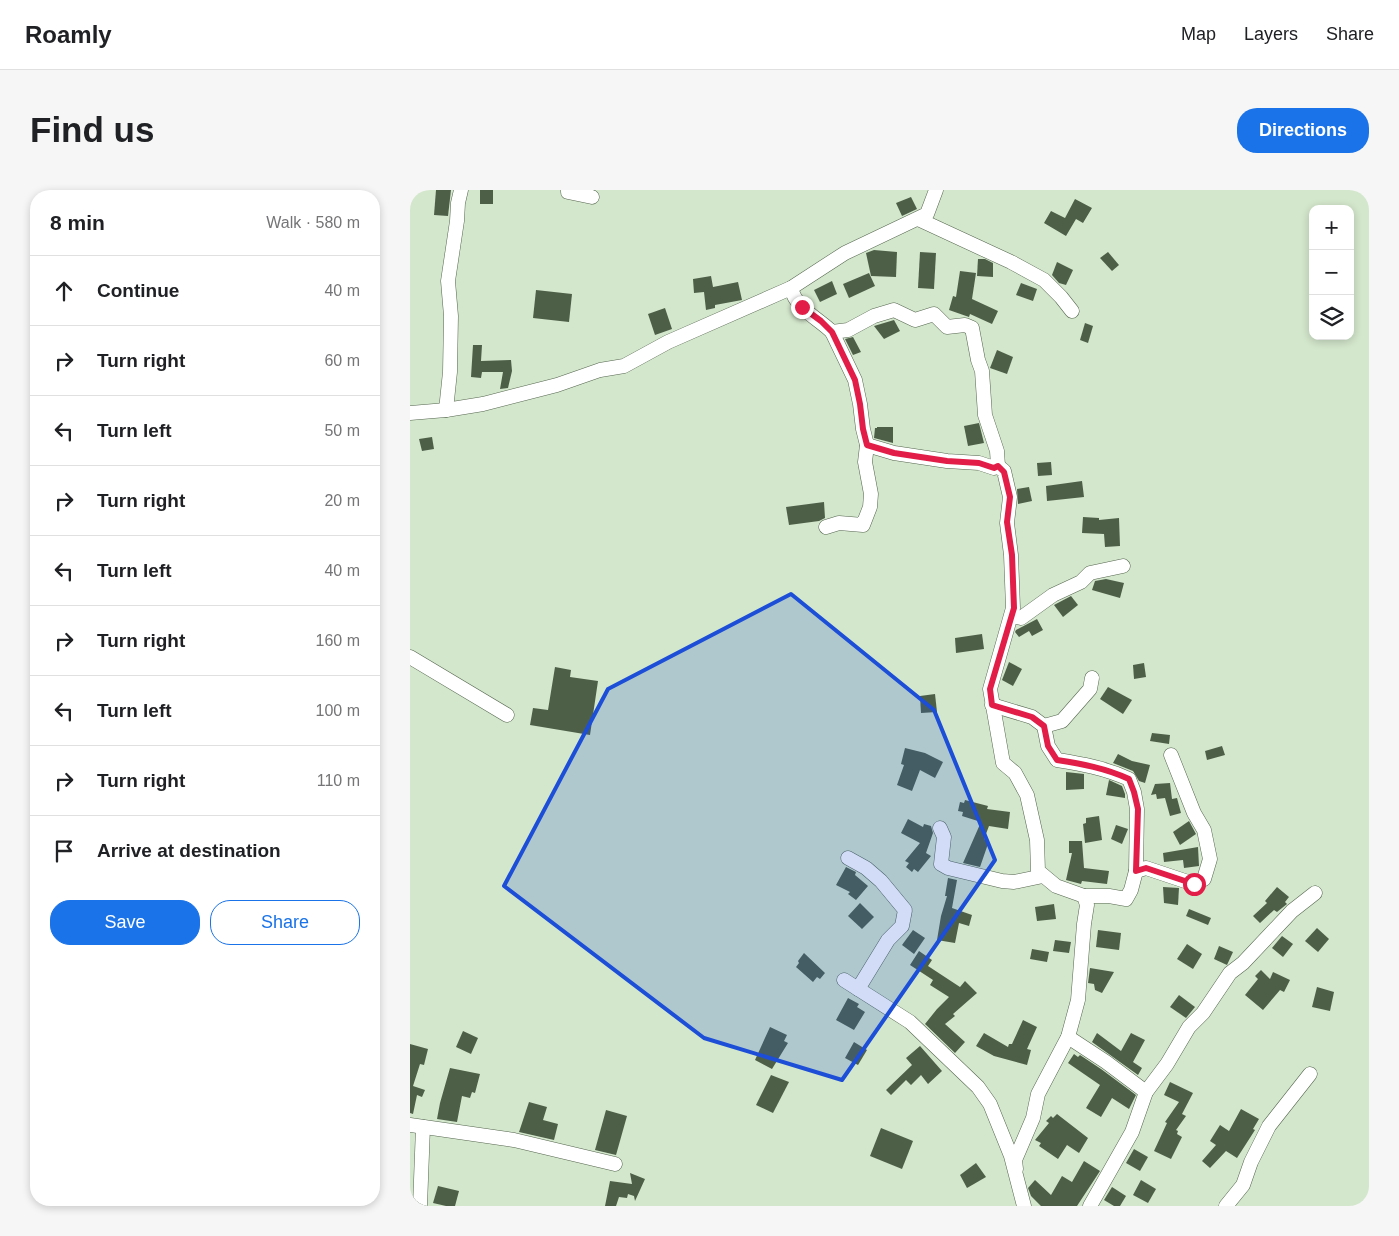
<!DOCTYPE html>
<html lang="en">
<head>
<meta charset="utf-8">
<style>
	body { margin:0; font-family:Helvetica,sans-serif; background:#f6f6f6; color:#202124 }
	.controls { position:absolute; right:15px; top:15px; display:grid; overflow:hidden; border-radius:10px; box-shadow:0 2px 8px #0003 }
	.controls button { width:45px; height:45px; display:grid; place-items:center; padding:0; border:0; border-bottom:1px solid #e0e0e0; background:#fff; color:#202124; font:25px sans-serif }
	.stop { position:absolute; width:15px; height:15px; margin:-11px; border:4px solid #e11d48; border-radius:50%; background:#fff }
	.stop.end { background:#e11d48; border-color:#fff; box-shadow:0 1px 5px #0008 }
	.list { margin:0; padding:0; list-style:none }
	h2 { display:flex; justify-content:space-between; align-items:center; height:65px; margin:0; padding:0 20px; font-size:21px }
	h2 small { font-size:16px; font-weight:400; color:#757577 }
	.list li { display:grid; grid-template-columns:32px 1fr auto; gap:15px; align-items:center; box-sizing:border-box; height:70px; padding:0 20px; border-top:1px solid #e0e0e0 }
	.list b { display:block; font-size:19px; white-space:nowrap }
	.list em { font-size:16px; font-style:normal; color:#757577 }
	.actions { display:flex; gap:10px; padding:15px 20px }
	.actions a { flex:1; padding:11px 0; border:1px solid #1a73e8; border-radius:20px; text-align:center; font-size:18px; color:#1a73e8 }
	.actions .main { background:#1a73e8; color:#fff }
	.icon { flex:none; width:28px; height:28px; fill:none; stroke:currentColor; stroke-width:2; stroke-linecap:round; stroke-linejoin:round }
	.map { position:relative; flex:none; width:959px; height:1016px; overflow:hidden; border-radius:20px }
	header { display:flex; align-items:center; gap:30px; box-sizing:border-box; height:70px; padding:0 25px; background:#fff; border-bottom:1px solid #e0e0e0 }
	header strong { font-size:24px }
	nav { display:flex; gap:28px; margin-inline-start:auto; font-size:18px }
	.intro { display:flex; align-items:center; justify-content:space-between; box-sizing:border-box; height:120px; padding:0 30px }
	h1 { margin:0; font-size:35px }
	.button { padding:12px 22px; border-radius:20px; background:#1a73e8; color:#fff; font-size:18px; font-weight:700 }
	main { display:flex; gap:30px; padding:0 30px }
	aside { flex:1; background:#fff; border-radius:20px; box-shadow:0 2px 8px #0003 }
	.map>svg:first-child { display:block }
	.building { fill:#4e5f48 }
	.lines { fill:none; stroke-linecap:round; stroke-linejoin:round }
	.minor-casing { stroke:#55664f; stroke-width:15 }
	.minor { stroke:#fff; stroke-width:14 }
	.route { stroke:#e11d48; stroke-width:6 }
	.marked { fill:#1d4ed8; fill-opacity:0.2; stroke:#1d4ed8; stroke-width:4; stroke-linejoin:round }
</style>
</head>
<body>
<header>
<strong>Roamly</strong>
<nav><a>Map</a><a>Layers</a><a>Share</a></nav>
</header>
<div class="intro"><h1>Find us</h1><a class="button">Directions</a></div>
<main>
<aside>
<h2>8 min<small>Walk · 580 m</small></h2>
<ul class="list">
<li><svg class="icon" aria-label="ahead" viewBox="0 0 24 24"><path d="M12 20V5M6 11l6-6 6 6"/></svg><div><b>Continue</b></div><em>40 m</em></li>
<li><svg class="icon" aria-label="right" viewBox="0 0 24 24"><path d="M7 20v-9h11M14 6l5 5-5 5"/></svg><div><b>Turn right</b></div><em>60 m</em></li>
<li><svg class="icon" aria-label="left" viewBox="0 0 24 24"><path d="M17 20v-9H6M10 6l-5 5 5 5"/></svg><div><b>Turn left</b></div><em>50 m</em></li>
<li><svg class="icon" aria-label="right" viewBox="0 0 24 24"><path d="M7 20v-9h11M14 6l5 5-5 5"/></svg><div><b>Turn right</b></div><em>20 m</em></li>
<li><svg class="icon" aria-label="left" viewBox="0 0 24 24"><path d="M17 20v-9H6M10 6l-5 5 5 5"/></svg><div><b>Turn left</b></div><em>40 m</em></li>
<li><svg class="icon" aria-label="right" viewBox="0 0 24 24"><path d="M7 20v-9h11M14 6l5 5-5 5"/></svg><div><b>Turn right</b></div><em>160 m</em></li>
<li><svg class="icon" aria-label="left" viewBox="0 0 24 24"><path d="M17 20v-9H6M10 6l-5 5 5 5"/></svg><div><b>Turn left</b></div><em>100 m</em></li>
<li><svg class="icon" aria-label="right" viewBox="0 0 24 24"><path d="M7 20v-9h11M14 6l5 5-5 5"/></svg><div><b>Turn right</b></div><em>110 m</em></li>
<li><svg class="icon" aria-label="arrive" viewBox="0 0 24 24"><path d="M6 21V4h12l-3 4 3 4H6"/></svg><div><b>Arrive at destination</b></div></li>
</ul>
<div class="actions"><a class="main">Save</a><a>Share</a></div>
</aside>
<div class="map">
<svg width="959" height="1016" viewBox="0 0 959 1016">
	<rect width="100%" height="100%" fill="#d3e7cc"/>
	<!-- building -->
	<g class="building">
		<path d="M26 0H41L38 26 24 25Z"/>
		<rect x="70" y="0" width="13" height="14"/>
		<path d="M501 7 507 19 492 26 486 13Z"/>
		<path d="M665 9 682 18 673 33 666 29 656 46 634 33 641 21 655 28Z"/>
		<path d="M464 60 487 62 486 87 461 86 456 63Z"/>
		<path d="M510 62 526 63 524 99 508 98Z"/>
		<path d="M698 62 709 75 702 81 690 68Z"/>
		<path d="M568 69H575L583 73V87L567 86Z"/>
		<path d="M647 72 663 80 656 95 649 93 642 85Z"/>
		<path d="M550 81 566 83 562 109 588 121 582 134 560 124 559 127 539 120 543 106 546 107Z"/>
		<path d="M459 83 465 96 439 108 433 94Z"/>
		<path d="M301 86 303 97 328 92 332 110 305 115V118L296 120 294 102 284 103 283 89Z"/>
		<path d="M422 91 427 104 410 112 404 100Z"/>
		<path d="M611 93 627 99 623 111 606 105Z"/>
		<path d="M126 100 162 104 159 132 123 128Z"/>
		<path d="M255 118 262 139 245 145 238 124Z"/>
		<path d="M484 130 490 141 474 149 464 136Z"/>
		<path d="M675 133 683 136 678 153 670 150Z"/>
		<path d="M443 147 451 162 443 165 435 149Z"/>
		<path d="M63 155H72L71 171 101 170 102 181 98 198 90 199 93 182H72L71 188 61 187Z"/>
		<path d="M587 160 603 167 597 184 580 178Z"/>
		<path d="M569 233 574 253 558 256 554 236Z"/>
		<path d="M467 237H483V253L464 248 465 238H467Z"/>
		<path d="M22 247 24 259 12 261 9 249Z"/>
		<path d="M641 272 642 285 628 286 627 273Z"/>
		<path d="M672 291 674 307 637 311 636 296Z"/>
		<path d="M619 297 622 311 608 314 607 299Z"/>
		<path d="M414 312 415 328 409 331 379 335 376 317Z"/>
		<path d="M673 327 689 328V330L709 328 710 356 695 357 694 344 672 343Z"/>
		<path d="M696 389 714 393 710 408 682 400 685 391Z"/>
		<path d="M661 406 668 415 653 427 644 415Z"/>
		<path d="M627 429 633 440 622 446 619 441 609 447 605 442 606 440Z"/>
		<path d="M572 444 574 459 546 463 545 448Z"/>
		<path d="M599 472 612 479 603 496 592 490Z"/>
		<path d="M734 473 736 487 724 489 723 475Z"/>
		<path d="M145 477 161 480 160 487 188 491 180 545 120 535 123 518 138 520Z"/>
		<path d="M698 497 722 510 713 524 690 509Z"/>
		<path d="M525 504 527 522 511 523 510 506Z"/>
		<path d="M742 543 760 545 759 554 740 551Z"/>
		<path d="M812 556 815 565 797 570 795 561Z"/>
		<path d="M495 558 515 563 533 572 525 588 510 580 502 601 487 595 494 575 491 574Z"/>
		<path d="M708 564 722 571 740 575 735 593 729 591 723 581 703 573Z"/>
		<path d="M656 582 674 584V599L656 600Z"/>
		<path d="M699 590 712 596 715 604V608L696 605Z"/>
		<path d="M760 593 762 609 767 608 771 623 760 626 755 608 747 609 746 604 741 605 745 594Z"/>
		<path d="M555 610 578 616 577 619 600 622 598 639 579 636 574 649 579 651 570 677 553 673 571 632 552 626 553 622 548 621 550 612 554 613Z"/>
		<path d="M689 626 692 650 675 653 673 634 676 633V628Z"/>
		<path d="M498 629 513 637 514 634 521 636 523 643 516 663 521 666 508 682 504 679 502 682 496 677 499 673 495 671 510 653 491 643Z"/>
		<path d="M779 631 786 644 770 655 763 642Z"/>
		<path d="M706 635 718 639 712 654 701 649Z"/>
		<path d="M659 651H672L674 678 699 681 697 694 672 691 671 694 656 690 662 663H659Z"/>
		<path d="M788 657 789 676 774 678 773 670 754 672 753 663Z"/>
		<path d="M436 677 446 682 445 685 458 696 446 710 438 704 440 702 426 695Z"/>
		<path d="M538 688 547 690 542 718 562 725 559 736 549 733 545 753 527 750 531 726 537 706H535Z"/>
		<path d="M753 697 769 698 768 715 754 713Z"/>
		<path d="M867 697 879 707 875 712 877 714 867 722 864 720 850 733 843 726 857 713 855 711Z"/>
		<path d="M450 713 464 727 452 739 438 726Z"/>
		<path d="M644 714 646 729 627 731 625 717Z"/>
		<path d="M779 719 801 728 798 735 776 726Z"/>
		<path d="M907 738 919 749 908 762 895 751Z"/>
		<path d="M503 740 515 748 504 764 492 755Z"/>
		<path d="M688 740 711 743 709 760 686 757Z"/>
		<path d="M872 746 883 754 873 767 862 758Z"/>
		<path d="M645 750 661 752 659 763 643 761Z"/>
		<path d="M777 754 792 764 783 779 767 769Z"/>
		<path d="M809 756 823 762 817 775 804 769Z"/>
		<path d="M622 759 639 762 637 772 620 769Z"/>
		<path d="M509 761 522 770 518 776 550 797 555 791 567 803 543 824 545 826 535 834 555 852 545 863 515 834 527 819 539 807 520 795 523 790 500 775Z"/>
		<path d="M394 763 415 783 410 789 407 787 403 792 386 777 389 773 388 771Z"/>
		<path d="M680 778 704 782 692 803 685 800 684 794 678 793Z"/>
		<path d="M851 780 860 789 863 782 880 790 874 802 870 800 853 820 835 805 848 789 845 786Z"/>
		<path d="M907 797 924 802 920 821 902 817Z"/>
		<path d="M769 805 785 817 776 828 760 817Z"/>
		<path d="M438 808 449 814 447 817 455 822 444 840 426 830Z"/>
		<path d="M613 830 627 837 617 859 621 860 617 875 584 866 566 856 574 843 598 857 599 854H602Z"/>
		<path d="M360 837 377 845 374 851 378 853 362 879 345 870Z"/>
		<path d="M53 841 68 848 61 864 46 857Z"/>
		<path d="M687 843 711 861 721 843 735 850 723 872 732 878 728 885 682 852Z"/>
		<path d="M444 852 457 860 448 875 435 868Z"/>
		<path d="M0 854 18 859 14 875 10 874 3 896 15 900 12 907 7 905 3 924 0 923Z"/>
		<path d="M510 856 532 881 518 894 511 885 501 895 496 890 481 905 476 900 502 875 496 868Z"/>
		<path d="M664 864 668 867 670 865 691 879 726 905 719 919 702 908 691 927 676 918 690 895 658 873Z"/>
		<path d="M40 878 70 884 65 903 62 902 60 908 52 906 47 932 27 929 30 913Z"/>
		<path d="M361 885 379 892 363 923 346 915Z"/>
		<path d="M760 892 783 903 772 924 776 926 766 940 768 941 767 944 772 947 761 969 744 961 757 933 755 932 769 912 754 905Z"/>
		<path d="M119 912 137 917 133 930 148 934 144 950 109 942Z"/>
		<path d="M831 919 849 929 843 939 845 940 827 968 816 961 800 978 792 971 806 955 800 951 810 935 819 941Z"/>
		<path d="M196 920 217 926 206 965 185 960Z"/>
		<path d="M647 924 678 948 669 963 657 955 648 969 629 956 631 953 625 950 639 933 636 931 641 926 643 928Z"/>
		<path d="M471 938 503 951 492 979 460 966Z"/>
		<path d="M724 959 738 967 730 981 716 973Z"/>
		<path d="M674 971 690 981 667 1016H631L621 1006 618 998 625 990 641 1005 652 986 662 992Z"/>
		<path d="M566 973 576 987 557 998 550 985Z"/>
		<path d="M220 983 235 989 225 1011 224 1006 218 1004 217 1008 209 1007 206 1016H195L200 991 222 994Z"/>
		<path d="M731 990 746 999 738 1013 723 1005Z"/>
		<path d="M28 996 49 1001 45 1016H36L23 1013Z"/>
		<path d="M702 997 716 1006 710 1016H704L694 1010Z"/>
	</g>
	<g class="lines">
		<defs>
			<g id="minor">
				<path d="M158 0V2L182 7"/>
				<path d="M508 29 601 72 634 90 651 107 662 121"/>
				<path d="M381 98C386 119 408 128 422 142L438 140 464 126 484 120 505 130 524 124 537 137 555 135 562 138 568 170 572 181 575 225 587 261 588 276 584 278 569 273 537 271 484 263 457 255 455 272 461 304 460 317 453 335 429 333 416 337"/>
				<path d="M422 142 445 190 450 214 453 239 457 255"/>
				<path d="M36 220 40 182 41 126 38 91 47 31 48 13 51 0"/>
				<path d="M0 223 36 220 73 214 147 195 190 180 214 176 258 152 381 98 435 63 517 24 526 0"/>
				<path d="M588 276 594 281 600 307 597 333 601 365 603 418 580 499 593 573 605 583 617 605 627 650 628 681 646 696 674 706 677 715 674 734 668 810 658 847 628 904 623 928 605 970 606 979"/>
				<path d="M602 426 611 428 643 405 671 392 680 383 713 376"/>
				<path d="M0 467 97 525"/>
				<path d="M582 515 622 527 634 536 638 556 647 570C672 574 695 578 719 589L724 602 727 619 726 681 721 700 716 709 699 706H674"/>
				<path d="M634 536 652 531 680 499 682 488"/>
				<path d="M530 638 534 647 531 674 538 678 592 691 604 692 633 686"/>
				<path d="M438 668 456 678 471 691 495 720 492 736 478 750 448 799"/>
				<path d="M726 681 736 678 784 694 794 689 800 669 794 640 784 623 761 565"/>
				<path d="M434 790 500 832 568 897 580 914 601 966 614 1016"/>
				<path d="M658 847 696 872 736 902"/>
				<path d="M0 935 104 950 205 974"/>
				<path d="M10 1016 13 937"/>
				<path d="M680 1016 722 942 736 902 757 874 779 837 793 823 820 783 833 773 882 721 905 703"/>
				<path d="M816 1016 833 995 841 972 859 936 900 884"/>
			</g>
		</defs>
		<!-- minor casing -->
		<use href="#minor" class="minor-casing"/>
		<!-- minor -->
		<use href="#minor" class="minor"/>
	</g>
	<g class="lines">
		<!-- route -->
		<path class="route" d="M392 117 411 131 422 142 445 190 450 214 453 239 457 255 484 263 537 271 569 273 584 278 588 276 594 282 600 307 597 332 602 365 604 418 580 499 582 515 622 527 634 536 638 556 647 570C672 574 695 578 719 589L724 602 728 619 726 681 736 678 784 694"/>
	</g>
	<!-- marked area -->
	<path class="marked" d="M381 404 524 520 585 670 432 890 294 848 94 696 198 499Z"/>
</svg>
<div class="controls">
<button>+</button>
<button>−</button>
<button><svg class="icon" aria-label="layers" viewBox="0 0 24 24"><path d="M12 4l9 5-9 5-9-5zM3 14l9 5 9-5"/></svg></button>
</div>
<div class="stop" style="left:784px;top:694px"></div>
<div class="stop end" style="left:392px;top:117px"></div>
</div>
</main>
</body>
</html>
